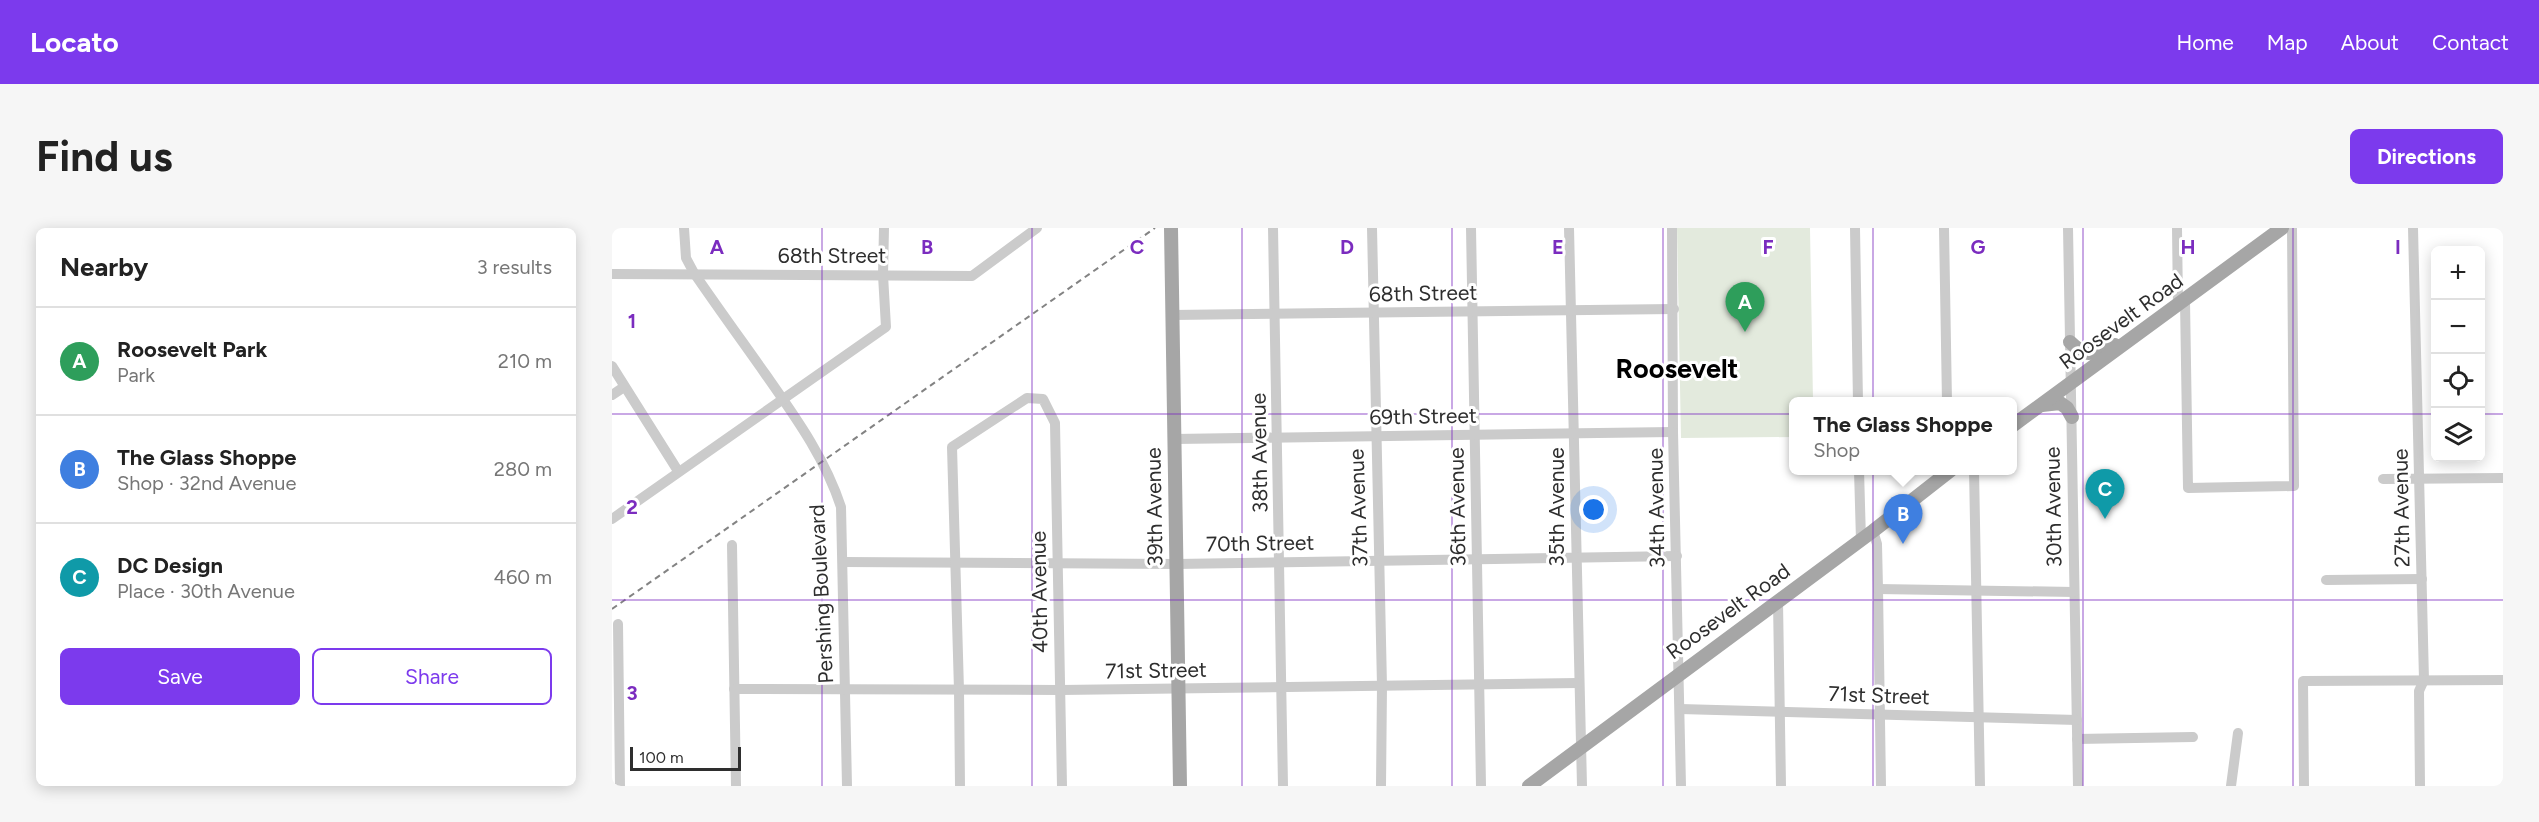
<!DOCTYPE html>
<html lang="en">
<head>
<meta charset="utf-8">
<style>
	body { margin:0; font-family:Figtree,sans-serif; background:#f6f6f6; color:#222 }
	.controls { position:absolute; right:18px; top:18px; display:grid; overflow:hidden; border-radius:9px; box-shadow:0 3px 15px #0003 }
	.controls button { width:54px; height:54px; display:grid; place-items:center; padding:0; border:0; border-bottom:2px solid #e0e0e0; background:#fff; color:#222; font:30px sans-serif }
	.scale { position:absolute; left:18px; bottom:15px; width:111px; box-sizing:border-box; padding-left:6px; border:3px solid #2e2e2e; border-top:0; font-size:16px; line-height:21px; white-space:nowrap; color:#2e2e2e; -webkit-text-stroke:4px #fff; paint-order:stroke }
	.you { position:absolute; left:982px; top:282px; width:21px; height:21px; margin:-15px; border:4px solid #fff; border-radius:50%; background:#1a73e8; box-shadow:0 0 0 9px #1a73e833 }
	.badge { display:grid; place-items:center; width:39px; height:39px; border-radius:50%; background:#7c3aed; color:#fff; font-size:20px; font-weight:700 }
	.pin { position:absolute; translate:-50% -50px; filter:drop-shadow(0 2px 3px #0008) }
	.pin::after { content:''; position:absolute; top:32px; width:21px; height:18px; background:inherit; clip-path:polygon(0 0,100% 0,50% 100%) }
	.popup { position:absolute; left:1177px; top:169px; width:228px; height:78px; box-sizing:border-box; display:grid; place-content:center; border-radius:9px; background:#fff; filter:drop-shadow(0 2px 4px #0005); font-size:20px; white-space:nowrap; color:#767676 }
	.popup b { font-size:22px; color:#222 }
	.popup::after { content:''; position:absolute; left:50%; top:100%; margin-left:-12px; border:12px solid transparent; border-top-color:#fff }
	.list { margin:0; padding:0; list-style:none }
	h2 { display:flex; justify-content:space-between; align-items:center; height:78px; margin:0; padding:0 24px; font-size:26px }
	h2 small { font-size:20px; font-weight:400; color:#767676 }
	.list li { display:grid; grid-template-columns:39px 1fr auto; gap:18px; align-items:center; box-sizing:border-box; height:108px; padding:0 24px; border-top:2px solid #e0e0e0 }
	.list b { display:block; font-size:22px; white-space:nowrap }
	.list p { margin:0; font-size:20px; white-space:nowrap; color:#767676 }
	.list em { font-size:20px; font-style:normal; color:#767676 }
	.actions { display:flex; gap:12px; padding:18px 24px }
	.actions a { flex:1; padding:14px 0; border:2px solid #7c3aed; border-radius:9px; text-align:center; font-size:21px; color:#7c3aed }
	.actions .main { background:#7c3aed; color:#fff }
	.icon { flex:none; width:33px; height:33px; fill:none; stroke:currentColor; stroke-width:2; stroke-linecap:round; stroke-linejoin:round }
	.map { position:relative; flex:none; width:1891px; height:558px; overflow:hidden; border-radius:9px }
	header { display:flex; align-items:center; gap:36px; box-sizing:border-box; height:84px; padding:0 30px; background:#7c3aed; color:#fff }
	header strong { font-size:28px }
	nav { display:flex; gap:33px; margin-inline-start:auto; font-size:21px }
	.intro { display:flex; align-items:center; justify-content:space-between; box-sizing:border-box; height:144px; padding:0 36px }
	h1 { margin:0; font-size:42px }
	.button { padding:15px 27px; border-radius:9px; background:#7c3aed; color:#fff; font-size:21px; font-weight:700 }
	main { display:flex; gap:36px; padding:0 36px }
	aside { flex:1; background:#fff; border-radius:9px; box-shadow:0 3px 15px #0003 }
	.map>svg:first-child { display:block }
	.green { fill:#e3eadd }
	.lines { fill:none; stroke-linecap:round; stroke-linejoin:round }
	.minor { stroke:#cbcbcb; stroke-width:10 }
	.major { stroke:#a6a6a6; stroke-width:14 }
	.rail { stroke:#838383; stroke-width:2; stroke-dasharray:6 4.5; stroke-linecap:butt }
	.grid { fill:none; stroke:#7b2cbf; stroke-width:1.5; stroke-opacity:0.55 }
	.labels { text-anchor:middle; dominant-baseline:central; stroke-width:6; stroke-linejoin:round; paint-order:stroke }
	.street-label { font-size:21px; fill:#2e2e2e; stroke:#fff }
	.district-label { font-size:27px; font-weight:bold; fill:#000; stroke:#fff }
	.grid-label { font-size:20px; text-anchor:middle; font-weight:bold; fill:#7b2cbf; stroke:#fff; stroke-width:6; stroke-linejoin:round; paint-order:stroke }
</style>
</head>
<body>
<header>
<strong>Locato</strong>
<nav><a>Home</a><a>Map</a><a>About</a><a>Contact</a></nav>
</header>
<div class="intro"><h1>Find us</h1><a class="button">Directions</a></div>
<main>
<aside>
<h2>Nearby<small>3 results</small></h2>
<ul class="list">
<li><span class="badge" style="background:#2e9e5b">A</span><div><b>Roosevelt Park</b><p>Park</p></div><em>210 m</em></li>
<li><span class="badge" style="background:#3f7fe0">B</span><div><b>The Glass Shoppe</b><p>Shop · 32nd Avenue</p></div><em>280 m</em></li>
<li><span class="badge" style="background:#0f9aa8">C</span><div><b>DC Design</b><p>Place · 30th Avenue</p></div><em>460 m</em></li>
</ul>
<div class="actions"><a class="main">Save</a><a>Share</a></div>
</aside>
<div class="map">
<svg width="1891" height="558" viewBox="0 0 1891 558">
	<rect width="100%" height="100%" fill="#fff"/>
	<!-- green -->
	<path class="green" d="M1065 0H1198L1201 173 1182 174 1181 209 1069 210Z"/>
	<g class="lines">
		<!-- minor -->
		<g class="minor">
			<path d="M72 0 74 30 82 45C106 80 130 113 154 147 184 190 213 230 229 279L235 558"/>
			<path d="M661 0 671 558"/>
			<path d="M760 0 770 458 769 558"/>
			<path d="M859 0 869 558"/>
			<path d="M957 0 970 558"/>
			<path d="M1060 0 1061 204 1069 558"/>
			<path d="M1243 0 1246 174"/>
			<path d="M1332 0 1335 174"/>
			<path d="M1456 0 1466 558"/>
			<path d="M1565 0 1566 78"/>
			<path d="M1801 0 1812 452 1807 463 1808 558"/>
			<path d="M0 46 360 48 425 0"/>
			<path d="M1573 73 1576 260 1682 258 1680 0"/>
			<path d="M560 87 1062 81"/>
			<path d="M0 138 66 243"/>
			<path d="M0 167 12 159"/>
			<path d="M562 211 1061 204"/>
			<path d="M1247 242 1249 312"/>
			<path d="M1362 242 1368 558"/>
			<path d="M1771 251 1891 250"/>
			<path d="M0 291 274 99 271 47 272 0"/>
			<path d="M1261 303 1265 316 1266 361 1269 558"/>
			<path d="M120 317 124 558"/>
			<path d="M232 334 564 336 1065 328"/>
			<path d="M1714 352 1810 351"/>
			<path d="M1266 361 1462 364"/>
			<path d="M1166 374 1169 558"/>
			<path d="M6 396 8 558"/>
			<path d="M122 461 449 462 966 455"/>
			<path d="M1068 481 1465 492"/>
			<path d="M1465 511 1581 509"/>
			<path d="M348 558 347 462 340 219 415 170 431 171 443 195 450 558"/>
			<path d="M1619 558 1626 505"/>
			<path d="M1692 558 1691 453 1891 452"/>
		</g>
		<!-- major -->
		<g class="major">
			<path d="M559 0 568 558"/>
			<path d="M1458 114C1478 133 1481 123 1503 117"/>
			<path d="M1430 177 1448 175 1455 180 1460 189"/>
			<path d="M1400 198 1670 0"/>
			<path d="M917 558 1261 303 1339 242"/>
		</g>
		<!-- rail -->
		<path class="rail" d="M0 381 543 0"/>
	</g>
	<!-- grid -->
	<path class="grid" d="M210 0V558M420 0V558M630 0V558M840 0V558M1051 0V558M1261 0V558M1471 0V558M1681 0V558M0 186H1824M1868 186H1891M0 372H1891"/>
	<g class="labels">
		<!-- street labels -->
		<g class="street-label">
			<text x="220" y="27">68th Street</text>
			<text transform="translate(811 65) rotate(-1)">68th Street</text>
			<text transform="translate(1509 93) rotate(-36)">Roosevelt Road</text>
			<text transform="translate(811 188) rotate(-1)">69th Street</text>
			<text transform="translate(647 225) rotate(-91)">38th Avenue</text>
			<text transform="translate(542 279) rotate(-91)">39th Avenue</text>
			<text transform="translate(845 279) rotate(-91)">36th Avenue</text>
			<text transform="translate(944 279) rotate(-90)">35th Avenue</text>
			<text transform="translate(1441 279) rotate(-91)">30th Avenue</text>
			<text transform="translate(746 280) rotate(-92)">37th Avenue</text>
			<text transform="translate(1044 280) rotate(-91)">34th Avenue</text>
			<text transform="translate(1789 280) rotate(-91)">27th Avenue</text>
			<text transform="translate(648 315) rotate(-1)">70th Street</text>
			<text transform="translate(427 364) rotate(-91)">40th Avenue</text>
			<text transform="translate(209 366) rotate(-93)">Pershing Boulevard</text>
			<text transform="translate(1116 383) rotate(-36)">Roosevelt Road</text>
			<text transform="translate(544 442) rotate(-1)">71st Street</text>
			<text transform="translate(1267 467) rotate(2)">71st Street</text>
		</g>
		<!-- district labels -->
		<g class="district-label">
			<text x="1065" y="140">Roosevelt</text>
		</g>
	</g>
	<g class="grid-label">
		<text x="105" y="26">A</text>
		<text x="315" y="26">B</text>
		<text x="525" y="26">C</text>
		<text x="735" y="26">D</text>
		<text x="946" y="26">E</text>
		<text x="1156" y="26">F</text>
		<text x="1366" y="26">G</text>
		<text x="1576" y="26">H</text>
		<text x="1786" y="26">I</text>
		<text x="20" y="100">1</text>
		<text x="20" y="286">2</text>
		<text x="20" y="472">3</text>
	</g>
</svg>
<div class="controls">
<button>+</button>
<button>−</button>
<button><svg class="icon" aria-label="locate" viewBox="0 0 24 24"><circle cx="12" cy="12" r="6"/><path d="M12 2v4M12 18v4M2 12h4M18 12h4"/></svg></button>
<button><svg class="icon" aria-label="layers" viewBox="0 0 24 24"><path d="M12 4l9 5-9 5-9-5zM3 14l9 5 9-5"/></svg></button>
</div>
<div class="scale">100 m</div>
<div class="you"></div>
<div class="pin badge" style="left:1133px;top:104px;background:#2e9e5b">A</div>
<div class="pin badge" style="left:1291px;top:316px;background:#3f7fe0">B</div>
<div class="popup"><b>The Glass Shoppe</b>Shop</div>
<div class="pin badge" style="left:1493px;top:291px;background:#0f9aa8">C</div>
</div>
</main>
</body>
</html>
